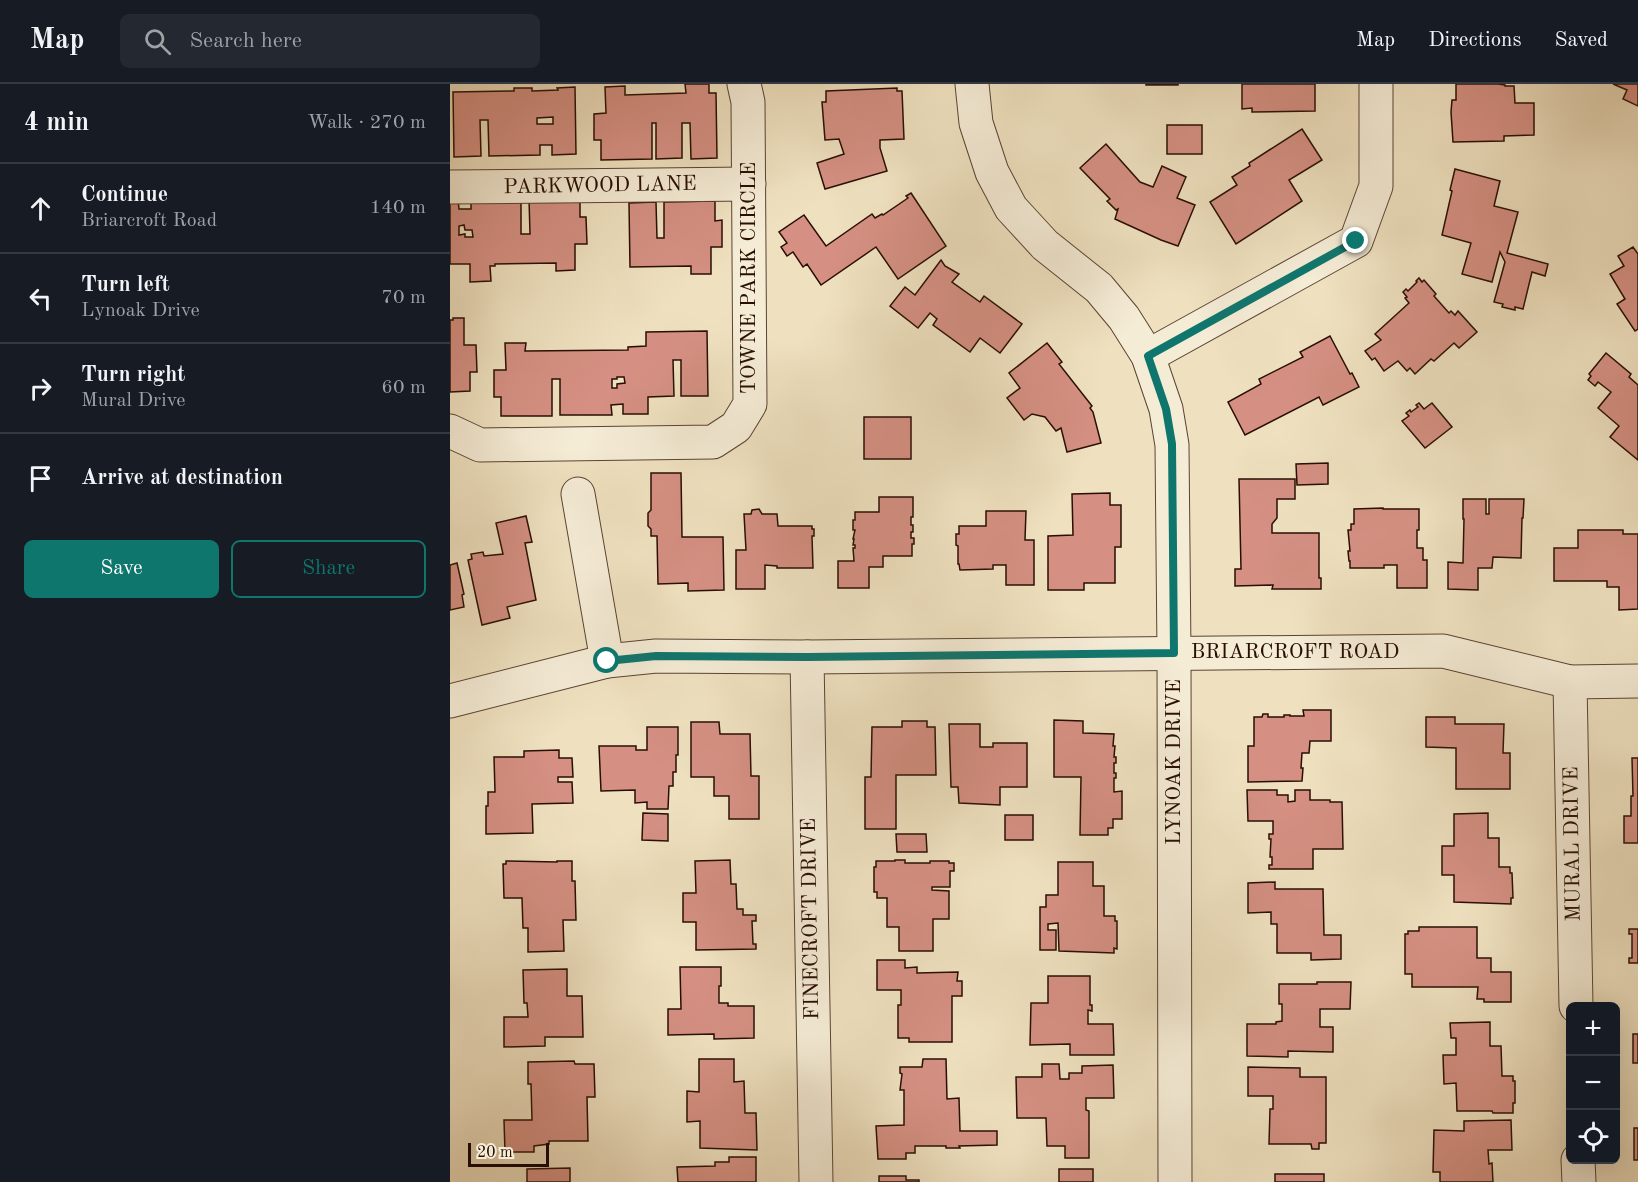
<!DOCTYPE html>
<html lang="en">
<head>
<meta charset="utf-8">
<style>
	body { margin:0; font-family:"Old Standard TT",serif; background:#242831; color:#f1f3f6 }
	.controls { position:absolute; right:18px; bottom:18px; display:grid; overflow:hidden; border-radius:9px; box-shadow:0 6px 24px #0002 }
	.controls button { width:54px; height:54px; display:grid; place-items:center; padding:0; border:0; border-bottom:2px solid #363941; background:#171b24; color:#f1f3f6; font:30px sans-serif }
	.scale { position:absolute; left:18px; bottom:15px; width:81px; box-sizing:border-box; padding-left:6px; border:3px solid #290e04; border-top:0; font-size:16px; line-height:21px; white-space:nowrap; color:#290e04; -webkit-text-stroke:4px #f5ecd6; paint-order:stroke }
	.stop { position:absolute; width:18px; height:18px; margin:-14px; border:4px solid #0f766e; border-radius:50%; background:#fff }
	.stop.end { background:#0f766e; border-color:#fff; box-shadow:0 2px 6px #0008 }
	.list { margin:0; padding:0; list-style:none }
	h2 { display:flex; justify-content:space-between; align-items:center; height:78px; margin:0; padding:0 24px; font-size:26px }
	h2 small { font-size:20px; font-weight:400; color:#9ea1a6 }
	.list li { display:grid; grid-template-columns:39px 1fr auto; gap:18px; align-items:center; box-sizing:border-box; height:90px; padding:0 24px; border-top:2px solid #363941 }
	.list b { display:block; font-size:22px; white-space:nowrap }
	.list p { margin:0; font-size:20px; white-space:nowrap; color:#9ea1a6 }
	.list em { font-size:20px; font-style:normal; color:#9ea1a6 }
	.actions { display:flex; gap:12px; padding:18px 24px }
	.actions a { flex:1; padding:14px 0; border:2px solid #0f766e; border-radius:9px; text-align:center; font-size:21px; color:#0f766e }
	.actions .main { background:#0f766e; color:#fff }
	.icon { flex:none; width:33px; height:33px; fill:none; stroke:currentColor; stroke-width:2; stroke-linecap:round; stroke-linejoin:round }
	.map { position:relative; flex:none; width:1188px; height:1098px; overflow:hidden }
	header { display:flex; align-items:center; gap:36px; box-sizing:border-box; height:84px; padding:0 30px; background:#171b24; border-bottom:2px solid #363941 }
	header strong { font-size:28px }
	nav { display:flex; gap:33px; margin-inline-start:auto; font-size:21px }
	.search { width:420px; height:54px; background:#242831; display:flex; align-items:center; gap:15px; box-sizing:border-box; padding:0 21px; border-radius:9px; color:#9ea1a6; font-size:22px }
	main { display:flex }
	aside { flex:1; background:#171b24 }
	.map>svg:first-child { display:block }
	.building { fill:#d59083; stroke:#290e04; stroke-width:1.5; fill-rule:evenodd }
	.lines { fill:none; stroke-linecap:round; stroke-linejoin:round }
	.minor-casing { stroke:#5a4333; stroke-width:35 }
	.minor { stroke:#f5ecd6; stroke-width:33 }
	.route { stroke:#0f766e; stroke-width:8 }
	.labels { text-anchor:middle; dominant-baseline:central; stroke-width:4.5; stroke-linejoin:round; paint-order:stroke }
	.street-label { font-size:21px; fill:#290e04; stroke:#f5ecd6 }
</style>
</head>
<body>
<header>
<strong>Map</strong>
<div class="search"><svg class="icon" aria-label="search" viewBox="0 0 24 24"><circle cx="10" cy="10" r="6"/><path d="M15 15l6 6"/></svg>Search here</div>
<nav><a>Map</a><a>Directions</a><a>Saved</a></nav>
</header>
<main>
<aside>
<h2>4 min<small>Walk · 270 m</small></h2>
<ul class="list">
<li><svg class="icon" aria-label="ahead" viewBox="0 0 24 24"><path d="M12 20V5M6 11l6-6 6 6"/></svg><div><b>Continue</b><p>Briarcroft Road</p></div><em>140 m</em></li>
<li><svg class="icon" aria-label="left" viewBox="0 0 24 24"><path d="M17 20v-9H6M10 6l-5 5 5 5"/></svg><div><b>Turn left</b><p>Lynoak Drive</p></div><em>70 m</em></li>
<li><svg class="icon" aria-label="right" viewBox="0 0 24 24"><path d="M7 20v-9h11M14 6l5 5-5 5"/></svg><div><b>Turn right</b><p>Mural Drive</p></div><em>60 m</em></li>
<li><svg class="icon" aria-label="arrive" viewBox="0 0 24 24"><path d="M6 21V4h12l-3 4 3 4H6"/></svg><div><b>Arrive at destination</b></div></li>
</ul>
<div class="actions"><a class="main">Save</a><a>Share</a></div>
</aside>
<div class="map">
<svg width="1188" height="1098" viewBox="0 0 1188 1098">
	<rect width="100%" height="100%" fill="#efe1c0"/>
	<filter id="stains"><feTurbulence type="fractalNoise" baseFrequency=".00333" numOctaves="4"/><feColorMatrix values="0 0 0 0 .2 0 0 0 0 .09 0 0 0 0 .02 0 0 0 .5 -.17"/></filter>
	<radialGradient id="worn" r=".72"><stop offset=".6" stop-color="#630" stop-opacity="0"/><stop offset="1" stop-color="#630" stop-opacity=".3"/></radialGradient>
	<!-- building -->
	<g class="building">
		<path d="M235 0H259V9H266L267 74 241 75 240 39H232V74L206 75V39H202V75L151 76V56H144V30L156 29 155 3 175 2V11L236 9Z"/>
		<rect x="696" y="0" width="32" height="1"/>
		<path d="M792 0H865V27L802 28V24L792 25Z"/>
		<path d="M1006 0H1048L1055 1V2H1064L1065 19H1084V51L1054 52V57L1003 58 1001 28 1002 16H1006Z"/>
		<path d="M1163 0H1188V22L1173 15 1177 6Z"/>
		<path d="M125 3 126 70 102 71V61H90V71L39 72 38 36H30L31 72 4 73 3 8 64 7V4H82V7L108 6 107 4ZM103 33V40H87V34Z"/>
		<path d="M447 4V7H452L454 55 430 56V64L437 87 375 105 367 79 394 70 389 55 375 56 372 18H376V7Z"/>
		<rect x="717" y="41" width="35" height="29"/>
		<path d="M852 45 872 76 839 96 852 117 786 160 760 118 787 101 782 93 800 82 799 79Z"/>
		<path d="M656 60 690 98 703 103 712 82 736 93 727 114 745 121 728 162 711 156 665 135 668 125 666 126 657 117 660 115 630 84Z"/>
		<path d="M1005 85 1050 97 1044 122 1068 128 1057 169 1098 180 1095 192 1082 188 1073 225 1065 223V226L1052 223 1053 220 1044 218 1055 178 1050 168 1042 198 1012 190 1021 159 992 151 1002 107 1000 106Z"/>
		<path d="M461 109 496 162 448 195 426 163 371 201 357 180 353 183 343 168 337 172 331 163 337 159 329 148 354 131 376 162 422 130 425 134 432 130 433 131 458 114 456 112Z"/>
		<path d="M130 113V133H136L137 160H125V186L106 187V179L45 180V182H40L41 197 20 198V180H0V116L8 115 9 125H21V116L71 115V150H80L79 114ZM14 141 15 146H22L23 153H15V150L9 151V142Z"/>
		<path d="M265 117V137L272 136V163H261V190H241V182L180 183 179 119 206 118 207 154H214V118Z"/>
		<path d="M1183 163 1188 170V245L1185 247 1167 220 1175 215 1160 190 1174 182 1168 172Z"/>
		<path d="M491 176 495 182 509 190 502 198 530 218 534 212 572 240 550 269 530 254 520 268 483 241 487 235 480 229 468 244 440 222 455 203 465 211Z"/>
		<path d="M969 194 972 198 974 196 986 210 984 212 999 229 1001 227 1005 231 1008 227 1027 248 1009 264 1004 259 984 277 981 275 965 290 960 284 957 287 948 277 934 287 925 274 922 276 915 267 931 256 925 250 959 219 955 214 957 213 953 208 956 205 958 207 967 198 966 197Z"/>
		<path d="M3 234H14V261H26L27 288H20V307L0 308V236H3Z"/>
		<path d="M257 247 258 312H231V276H223L224 312 198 313V330H173V320L161 321 162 331H110V295H102V332H51V313H44V286H56L55 259H76L75 267 178 266V263L196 262V248ZM167 293H174L175 299 167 300V304H162V295H167Z"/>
		<path d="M880 252 900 290 902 289 909 303 873 321 869 313 795 351 778 318 811 300 809 295 853 273 850 268Z"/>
		<path d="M597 259 612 278 609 280 642 322 640 324 643 328 651 359 617 368 611 344 606 347 595 333 582 330 574 336 557 314 570 304 559 289Z"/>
		<path d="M1156 269 1181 290 1179 293 1188 301V376L1160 353 1169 342 1148 324 1161 308 1148 298 1145 302 1138 296 1141 292 1139 290Z"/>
		<path d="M969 319 974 325 982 319 1002 343 975 364 952 337 959 332 956 329 960 326 961 328 968 323 966 321Z"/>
		<rect x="414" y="333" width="47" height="42"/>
		<path d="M878 379V400L847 401 846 380Z"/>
		<path d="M201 389H231L232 453H273L274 506 238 507V499L208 500 207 452H201V445L198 442V429L201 426Z"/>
		<path d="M789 395H845V415H827V434L822 440V449H869V494H871V505H822L823 501 785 502V485H791Z"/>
		<path d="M660 409V421H671V463H665V499H634V506H598V452L623 451 622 410Z"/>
		<path d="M429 413H463V433H461V441H463V448H461V454H464V460H462V472H433V483H419V504H388V477H404L403 464H405V461H403L404 455H403L405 446H403V436H405V428H429Z"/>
		<path d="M1013 415H1036V430H1039V415H1074L1073 434H1072L1071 474 1043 473 1042 484H1028V506L998 505V478L1013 479 1014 435H1013Z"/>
		<path d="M933 424V425H969V446H967V464H973V476H977V504H947V481H934V484H900V477H899L898 467H900L898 446H901V440H904V425Z"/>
		<path d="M309 425 312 430H327L328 442H362V445H364V452H362L363 484H327V482L315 481V505H286V466H296L294 430H301L302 426Z"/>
		<path d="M536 427H576L575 456H584V501H556V481H543V485L510 486 509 480H508V462L506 461V450H509V442H536Z"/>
		<path d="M76 432 82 458 75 459 86 516 57 523 60 534 32 541 18 476 22 475 21 470 33 468 34 472 53 470 46 439Z"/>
		<path d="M1128 446H1173V450H1188V525L1169 526V503H1157V497H1104V464H1128Z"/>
		<path d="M7 479 14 510 12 511 14 523 0 526V481Z"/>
		<path d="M853 626H881V657H860L859 669H852L851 684H853L852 697 798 698V662H804V633H812L813 630H818V633H834V631H840V632H854Z"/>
		<path d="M976 633H1005V640H1054L1053 669H1060V705H1006V664L976 663Z"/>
		<path d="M604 636 633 637V649L664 650 663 662H665L664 673H666V679H664V689H666V694H664V708L672 707V735H663V744H658V751H630L631 693H604Z"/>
		<path d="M452 637H477V643H485L486 691H446V745H415V693H421L422 643H452Z"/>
		<path d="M241 638H269L270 650H300L301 692H309V735H279V712H264V693H241Z"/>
		<path d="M499 640H530V663H543V659H577V703H550V721L509 719 508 703H501Z"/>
		<path d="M197 643H228V671H226V688H223V702H219L218 725H197V718L185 719V706L151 707 149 662H186V666H197Z"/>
		<path d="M109 666V674H122L123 693H108V698H122L123 719 82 720 83 749 36 750V722H38V708H45L44 673H74V667Z"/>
		<path d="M1182 674H1188V759H1174V732H1181V712H1183Z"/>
		<path d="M797 706H827V711H838V718L845 717V706H860V716H880V718H892L893 765H863V785H819V781H822V773H820L821 755H819V750H823V737H798Z"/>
		<path d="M193 729 218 730V757L192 756Z"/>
		<path d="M1038 729V754H1049V783H1060V789H1062L1063 814H1061V820L1004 818V791H992V762H1004V730Z"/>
		<rect x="555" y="731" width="28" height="25"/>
		<path d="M446 750H476L477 768H447Z"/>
		<path d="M280 776 281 800H286L287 825H293V831H306V837H302L303 860H306V865L246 866V838H233V809H246L245 777Z"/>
		<path d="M445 776H455V779H480V777H499V779H504V787H500V803H482V806L499 807V835H483V867H449V843H437V814H427V808H424V783H426V777H445Z"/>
		<path d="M56 777 107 778V777H122V797H125L126 836H113L114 867 78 868V844H73L72 814H54L53 780H56Z"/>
		<path d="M608 778H643V802H654V832H665V837H667V865L664 864V869L609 867 608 839 598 840V846H606V866H590V823H596V811H608Z"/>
		<path d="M825 798V805H873L874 851H891V875L861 876V869H827V840H821V828L798 829V799Z"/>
		<path d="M969 843H1027V874H1041V888H1061V918H1034V915H1027L1028 903H962V890H955V850H958V847H969Z"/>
		<path d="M1179 845H1188V879H1179V874H1182V850H1179Z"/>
		<path d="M427 876H455V884L467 883V889L508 888 507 897H512V912H502V958H459V954H448V921H451V906H427Z"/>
		<path d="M230 883H271V902H269V919H278V922H304V954L264 955V950L218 951V925H231Z"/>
		<path d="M117 885V912H132L133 953H95V962L54 963V933H78L77 919H74L73 886Z"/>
		<path d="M598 892H640V921H642V927L638 926V940H663L664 971H620V960L580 961 581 919H598Z"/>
		<path d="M867 898H901L900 925H870V943H883V968L838 967V973L797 972V940H826V938L832 937V920H829V900H867Z"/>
		<path d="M1040 938V962H1051L1052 992H1063V997H1065V1019H1063V1029H1043L1042 1027H1007L1006 999 994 1000 993 971H1006V954H1001L1000 939Z"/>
		<rect x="1183" y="950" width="5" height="29"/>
		<path d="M249 975H284V998L294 997 295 1029H306L307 1066 250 1064V1037L237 1038V1007L249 1008Z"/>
		<path d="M473 975H496L497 1015 509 1014 510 1047H547V1061L509 1062 510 1064H496V1062H465V1069H456V1075H428L426 1042 454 1041V1006H450L452 990 450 989V983H472Z"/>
		<path d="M124 977 125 980H144L145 1013H137L138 1057H99V1060L84 1062V1068H55L54 1036H82L81 1000H78V978Z"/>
		<path d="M592 980H609L610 995H619V989H632V982L663 981 664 1014H636V1026L639 1027V1074H615V1062H597L596 1034H567L566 993H592Z"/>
		<path d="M798 983 850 984V993H876V1059H869V1065H862L861 1060H819L820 1025H823V1012H798Z"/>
		<path d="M1061 1036 1062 1066H1038L1039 1080 1042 1079 1043 1098H990V1088H983L984 1046 1014 1047V1037Z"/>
		<rect x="1184" y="1044" width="4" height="32"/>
		<path d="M279 1073H306V1098H228L227 1083 265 1082V1078H279Z"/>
		<path d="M120 1084V1098H77V1085Z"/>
		<rect x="609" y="1085" width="34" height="13"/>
		<rect x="825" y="1090" width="49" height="8"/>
		<path d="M429 1092H456V1096H469V1098H429Z"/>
	</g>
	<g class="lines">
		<defs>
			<g id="minor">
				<path d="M522 0 526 39 542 88 561 124 595 161 649 204 674 234 698 272 716 325 722 361 724 569 725 1098"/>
				<path d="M0 103 299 100"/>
				<path d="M698 272 906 157 926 102V0"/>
				<path d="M0 347 30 361 263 358 286 343 300 320 298 18 294 0"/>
				<path d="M128 410 157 577"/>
				<path d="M357 573 366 1098"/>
				<path d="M1120 598 1126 922"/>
				<path d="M0 617 157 577 206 572 357 573 993 567 1120 598 1188 597"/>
				<path d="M1128 1076 1129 1098"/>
			</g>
		</defs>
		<!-- minor casing -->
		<use href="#minor" class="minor-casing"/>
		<!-- minor -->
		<use href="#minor" class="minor"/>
	</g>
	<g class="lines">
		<!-- route -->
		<path class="route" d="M157 577 206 572 357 573 724 569 722 360 716 325 698 272 906 157"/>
	</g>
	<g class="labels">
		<!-- street labels -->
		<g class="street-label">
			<text transform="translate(150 102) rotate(-1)">PARKWOOD LANE</text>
			<text transform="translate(299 194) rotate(-90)">TOWNE PARK CIRCLE</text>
			<text x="845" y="568">BRIARCROFT ROAD</text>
			<text transform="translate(724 678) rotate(-90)">LYNOAK DRIVE</text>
			<text transform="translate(1123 760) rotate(-91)">MURAL DRIVE</text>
			<text transform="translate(361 835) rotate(-91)">FINECROFT DRIVE</text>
		</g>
	</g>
	<rect width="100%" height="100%" filter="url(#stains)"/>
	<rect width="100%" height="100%" fill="url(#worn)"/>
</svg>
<div class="controls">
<button>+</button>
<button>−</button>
<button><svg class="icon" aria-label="locate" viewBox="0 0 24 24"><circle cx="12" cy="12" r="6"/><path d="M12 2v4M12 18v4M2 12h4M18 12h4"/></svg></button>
</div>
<div class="scale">20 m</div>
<div class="stop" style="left:157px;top:577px"></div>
<div class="stop end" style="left:906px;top:157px"></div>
</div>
</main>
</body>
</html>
